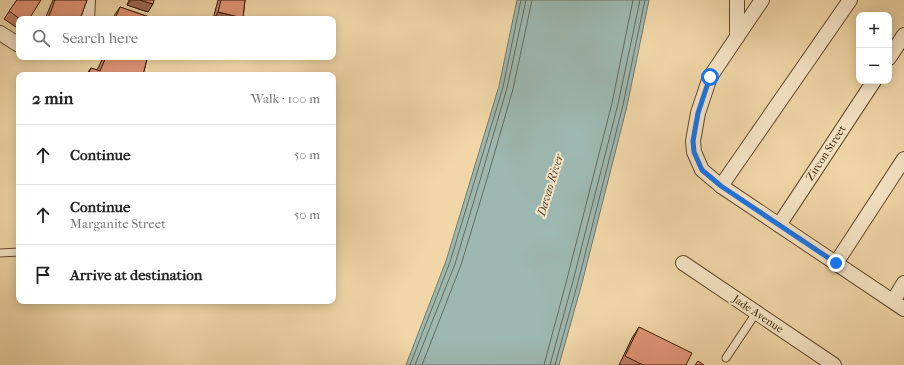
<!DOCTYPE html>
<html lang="en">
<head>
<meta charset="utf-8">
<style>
	body { margin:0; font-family:"IM FELL French Canon",serif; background:#f6f6f6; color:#222 }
	.controls { position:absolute; right:12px; top:12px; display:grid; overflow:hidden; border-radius:8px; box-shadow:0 2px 10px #0003 }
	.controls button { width:36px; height:36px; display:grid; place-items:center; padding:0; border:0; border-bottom:1px solid #e0e0e0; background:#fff; color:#222; font:20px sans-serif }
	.stop { position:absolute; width:12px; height:12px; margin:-9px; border:3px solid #1a73e8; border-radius:50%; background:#fff }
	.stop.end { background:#1a73e8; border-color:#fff; box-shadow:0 1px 4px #0008 }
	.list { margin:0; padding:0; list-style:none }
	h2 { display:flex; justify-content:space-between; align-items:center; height:52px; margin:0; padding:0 16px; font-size:17px }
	h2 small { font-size:13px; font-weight:400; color:#767676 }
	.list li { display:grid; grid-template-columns:26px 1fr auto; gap:12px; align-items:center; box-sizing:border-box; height:60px; padding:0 16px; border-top:1px solid #e0e0e0 }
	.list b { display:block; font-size:15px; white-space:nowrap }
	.list p { margin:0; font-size:13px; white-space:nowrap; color:#767676 }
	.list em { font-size:13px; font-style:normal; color:#767676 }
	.icon { flex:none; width:22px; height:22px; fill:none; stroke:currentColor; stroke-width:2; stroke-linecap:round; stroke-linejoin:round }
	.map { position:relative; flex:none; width:904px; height:365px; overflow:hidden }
	.search { position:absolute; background:#fff; box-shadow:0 2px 10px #0003; left:16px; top:16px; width:320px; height:44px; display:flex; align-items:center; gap:10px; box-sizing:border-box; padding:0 14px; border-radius:8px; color:#767676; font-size:15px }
	.panel { position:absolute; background:#fff; box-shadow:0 2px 10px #0003; left:16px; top:72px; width:320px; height:232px; border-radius:8px }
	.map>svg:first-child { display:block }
	.water { fill:#9db8b1; stroke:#73796b }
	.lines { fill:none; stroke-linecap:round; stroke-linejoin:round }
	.shore { stroke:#696a5a; stroke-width:1 }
	.lane-casing { stroke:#644a2c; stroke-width:9 }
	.street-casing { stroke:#644a2c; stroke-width:16 }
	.lane { stroke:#f6e5c6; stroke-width:7 }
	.street { stroke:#f6e5c6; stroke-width:14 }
	.wall { fill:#c28066; stroke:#351b02 }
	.shaded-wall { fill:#9e6853; stroke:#351b02 }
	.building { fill:#e29577; stroke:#351b02 }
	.route { stroke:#1a73e8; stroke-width:5 }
	.labels { text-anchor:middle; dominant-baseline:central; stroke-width:4; stroke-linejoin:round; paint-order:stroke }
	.street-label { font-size:11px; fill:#351b02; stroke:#f6e5c6 }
	.water-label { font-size:12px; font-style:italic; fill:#544a37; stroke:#f6e5c6 }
</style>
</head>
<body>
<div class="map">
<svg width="904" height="365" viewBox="0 0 904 365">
	<rect width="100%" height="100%" fill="#f1d7a8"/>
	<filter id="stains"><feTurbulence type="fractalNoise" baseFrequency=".005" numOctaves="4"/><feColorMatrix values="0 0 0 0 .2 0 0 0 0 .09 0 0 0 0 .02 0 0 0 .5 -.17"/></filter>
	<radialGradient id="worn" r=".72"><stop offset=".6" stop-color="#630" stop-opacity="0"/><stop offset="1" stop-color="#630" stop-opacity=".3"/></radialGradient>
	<!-- water -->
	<path class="water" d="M517 0H649L627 106 582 283 559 365H406L446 261 499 86Z"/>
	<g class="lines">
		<!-- shore -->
		<g class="shore">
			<path d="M410 365 450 262 503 87 521 0"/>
			<path d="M415 365 455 264 481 177 507 88 526 0"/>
			<path d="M422 365 461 265 487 179 513 89 532 0"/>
			<path d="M544 365 567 279 612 103 633 0"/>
			<path d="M550 365 573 281 618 104 640 0"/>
			<path d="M555 365 578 282 623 105 645 0"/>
		</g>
		<defs>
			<g id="lane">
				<path d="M0 253 19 252"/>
				<path d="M726 358 756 313"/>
			</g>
			<g id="street">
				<path d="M762 0 710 77 698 113 693 141 694 152 702 170 721 186 904 309"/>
				<path d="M87 19 88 0"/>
				<path d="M0 33 19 45"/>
				<path d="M737 37V0"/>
				<path d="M889 58 904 35"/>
				<path d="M721 186 850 0"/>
				<path d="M779 225 874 81"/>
				<path d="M683 263 834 365"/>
				<path d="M836 263 904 159"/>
				<path d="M893 301 904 283"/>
			</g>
		</defs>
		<!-- lane casing -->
		<use href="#lane" class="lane-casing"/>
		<!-- street casing -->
		<use href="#street" class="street-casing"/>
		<!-- lane -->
		<use href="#lane" class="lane"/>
		<!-- street -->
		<use href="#street" class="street"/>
	</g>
	<!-- wall -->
	<g class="wall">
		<path d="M17 0 29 19H19V29L4 19Z"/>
		<path d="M53 0H87L80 19H45Z"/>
		<path d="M129 0H154L148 12 127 5Z"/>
		<path d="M218 0H245L243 18 242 19H213Z"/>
		<path d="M120 7 155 19H112Z"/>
		<path d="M100 57H143L147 59 143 75H86L91 68 97 70 103 58Z"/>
		<path d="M639 327 686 365H619L632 338Z"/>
	</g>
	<!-- shaded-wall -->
	<g class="shaded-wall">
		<path d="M131 0H140L153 4 148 12 127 5Z"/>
		<path d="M218 12 243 18 242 19H214Z"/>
	</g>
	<!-- building -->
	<g class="building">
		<path d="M17 0H41L29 19H20L9 11Z"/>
		<path d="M55 0H87L80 19H48Z"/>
		<path d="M140 0H154L153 4Z"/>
		<path d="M221 0H245L243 18 218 12Z"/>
		<path d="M120 7 155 19H115Z"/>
		<path d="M106 57H143L147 59 143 75H88L91 68 100 71Z"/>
		<path d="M639 327 692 353 686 365H643L625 356Z"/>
		<path d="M698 361 704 365H695Z"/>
	</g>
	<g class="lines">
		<!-- route -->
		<path class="route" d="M710 77 698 113 693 141 694 152 702 170 721 186 836 263"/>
	</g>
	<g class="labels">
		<!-- street labels -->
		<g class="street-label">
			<text transform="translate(826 153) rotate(-57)">Zircon Street</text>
			<text transform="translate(758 314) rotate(34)">Jade Avenue</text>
		</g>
		<!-- water labels -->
		<g class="water-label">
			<text transform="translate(550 185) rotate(-73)">Davao River</text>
		</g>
	</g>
	<rect width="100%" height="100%" filter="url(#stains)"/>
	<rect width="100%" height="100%" fill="url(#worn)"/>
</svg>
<div class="controls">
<button>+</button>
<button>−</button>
</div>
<div class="stop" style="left:710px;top:77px"></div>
<div class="stop end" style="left:836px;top:263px"></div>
<div class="search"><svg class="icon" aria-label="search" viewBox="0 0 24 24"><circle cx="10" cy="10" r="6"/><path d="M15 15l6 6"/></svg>Search here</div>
<section class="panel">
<h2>2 min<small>Walk · 100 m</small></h2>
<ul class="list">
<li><svg class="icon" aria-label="ahead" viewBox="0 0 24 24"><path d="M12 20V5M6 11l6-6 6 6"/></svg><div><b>Continue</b></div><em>50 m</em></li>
<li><svg class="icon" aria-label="ahead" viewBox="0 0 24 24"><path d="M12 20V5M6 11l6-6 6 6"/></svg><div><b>Continue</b><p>Marganite Street</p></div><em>50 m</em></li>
<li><svg class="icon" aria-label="arrive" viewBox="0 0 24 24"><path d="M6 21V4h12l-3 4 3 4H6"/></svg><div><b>Arrive at destination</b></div></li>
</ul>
</section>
</div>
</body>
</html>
